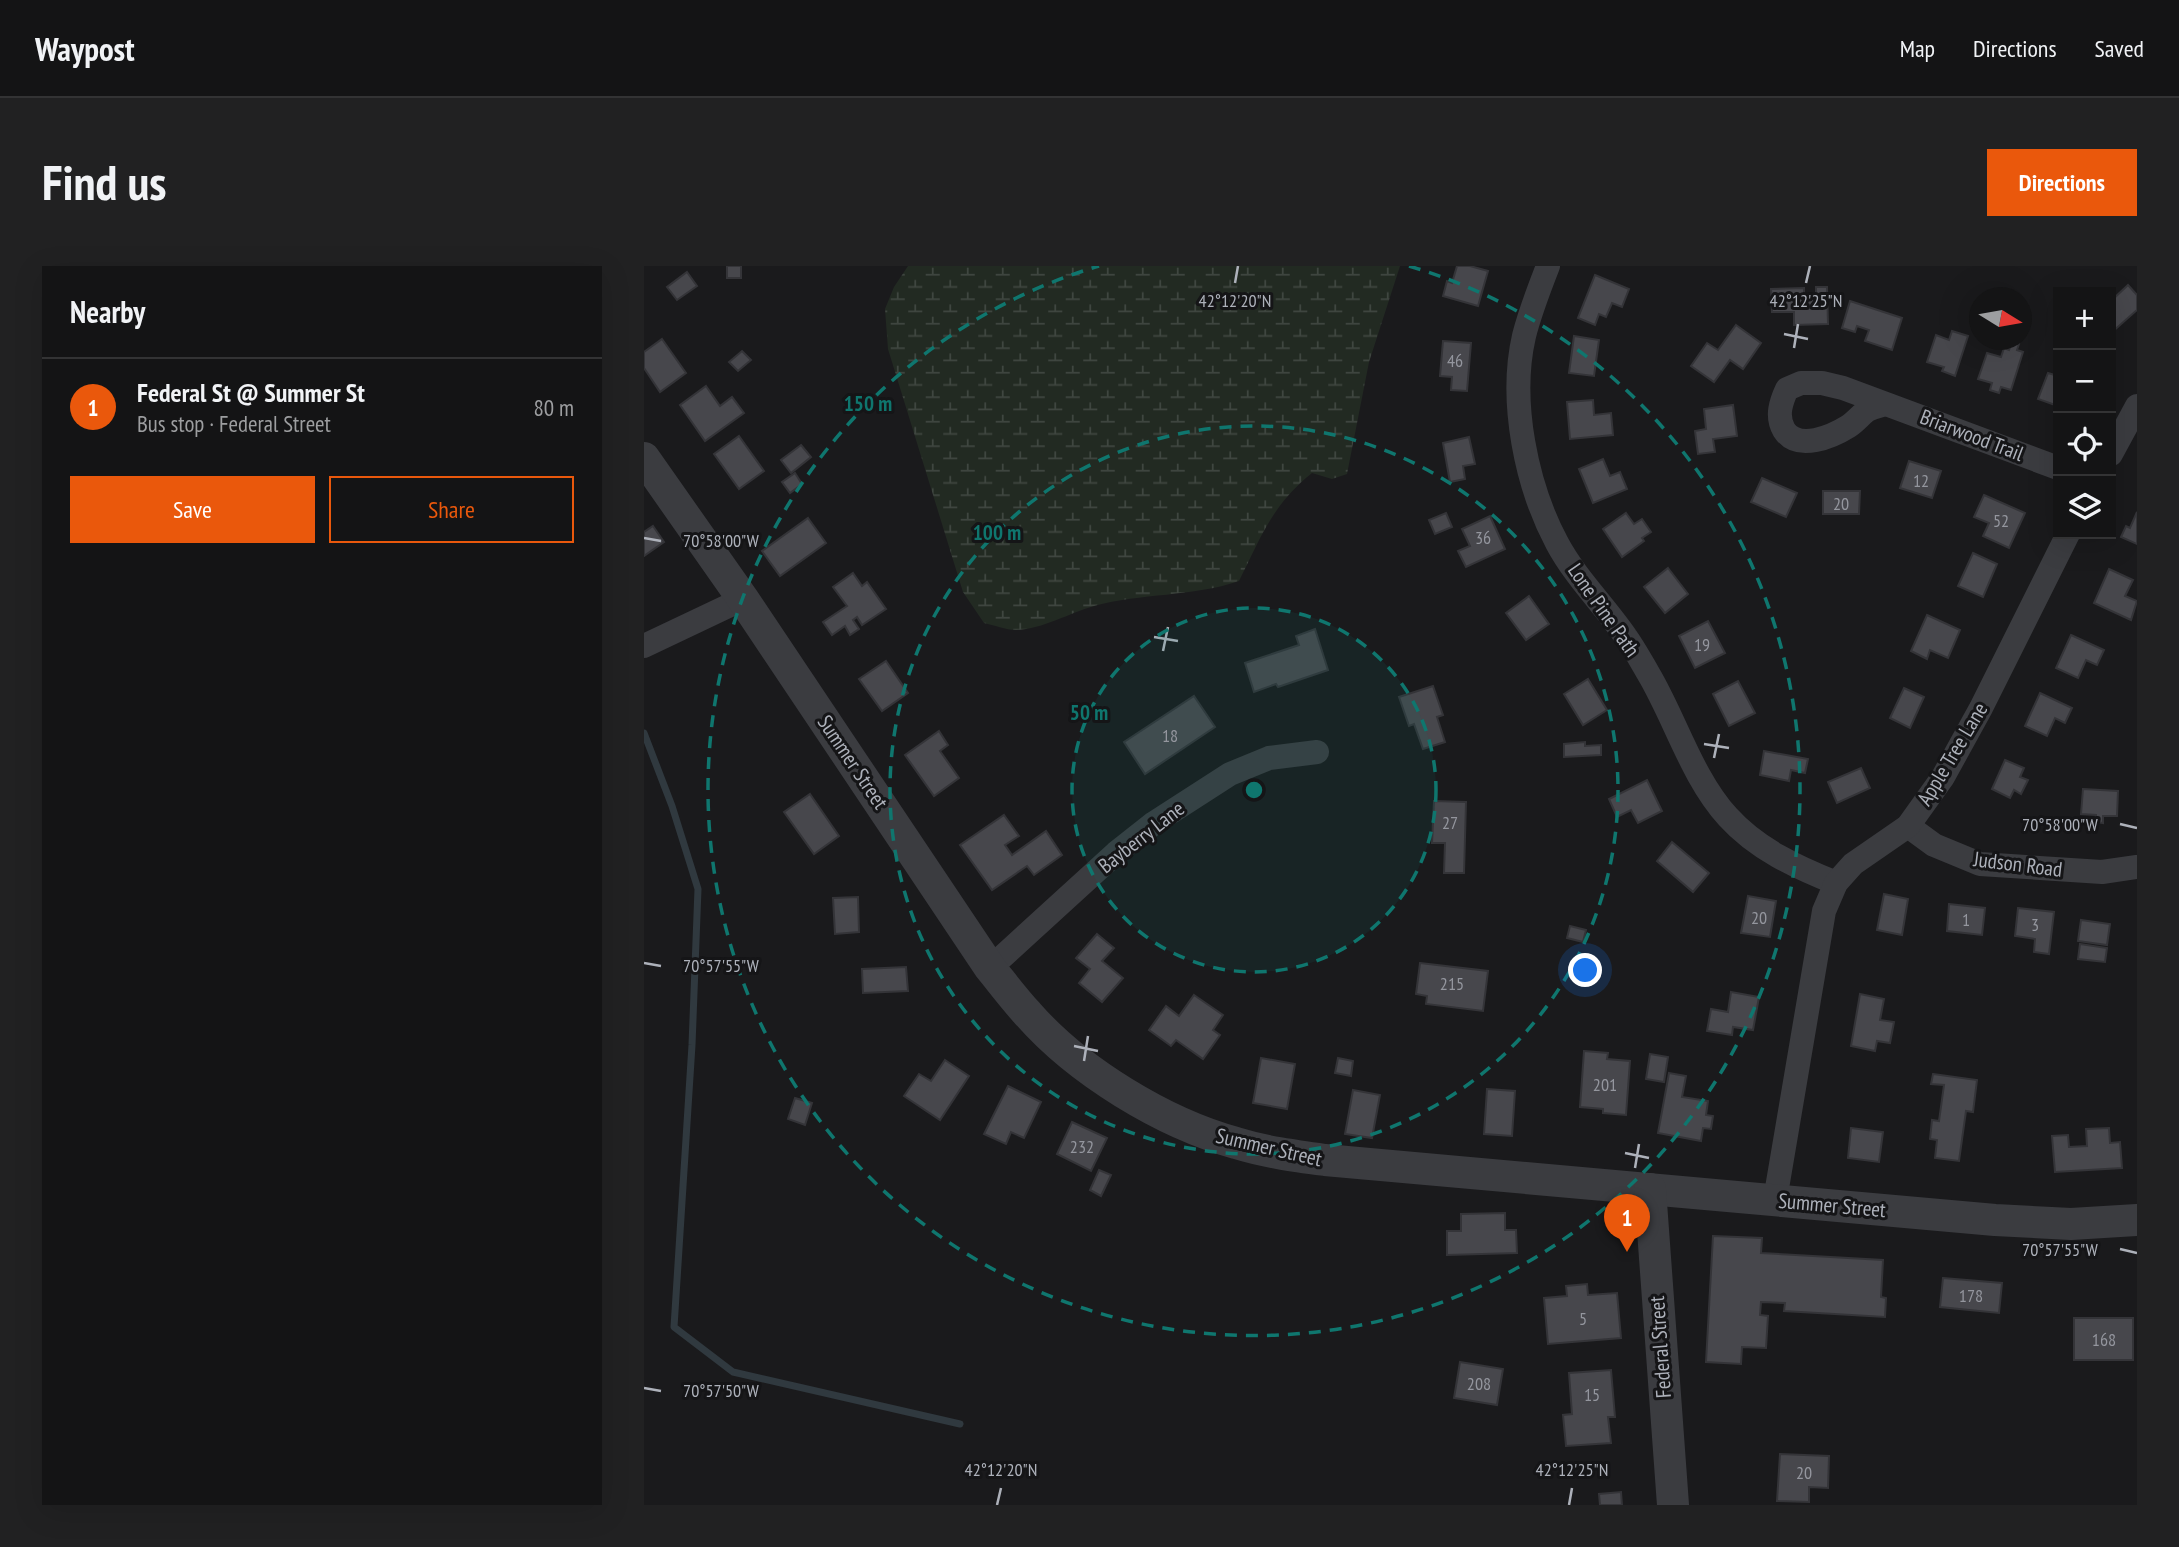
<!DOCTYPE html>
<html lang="en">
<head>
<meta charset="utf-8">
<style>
	body { margin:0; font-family:"PT Sans Narrow",sans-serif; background:#212122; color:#f1f3f6 }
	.controls { position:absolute; right:21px; top:21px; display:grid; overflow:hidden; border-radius:0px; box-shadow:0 7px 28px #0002 }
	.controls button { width:63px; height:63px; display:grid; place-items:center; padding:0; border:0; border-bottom:2px solid #333334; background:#141415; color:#f1f3f6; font:35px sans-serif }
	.compass { position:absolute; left:1325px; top:21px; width:63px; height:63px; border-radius:50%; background:#141415; box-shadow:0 7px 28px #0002; rotate:101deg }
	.you { position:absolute; left:942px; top:705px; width:24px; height:24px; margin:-18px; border:5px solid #fff; border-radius:50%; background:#1a73e8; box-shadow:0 0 0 10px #1a73e833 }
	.badge { display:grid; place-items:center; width:46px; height:46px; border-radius:50%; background:#ea580c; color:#fff; font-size:23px; font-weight:700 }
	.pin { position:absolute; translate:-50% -58px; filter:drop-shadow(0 2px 4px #0008) }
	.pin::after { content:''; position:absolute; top:37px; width:24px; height:21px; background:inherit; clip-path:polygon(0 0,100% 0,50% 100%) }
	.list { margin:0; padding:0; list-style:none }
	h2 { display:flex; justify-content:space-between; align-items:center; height:91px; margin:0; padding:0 28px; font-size:30px }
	h2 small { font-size:23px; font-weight:400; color:#9d9ea0 }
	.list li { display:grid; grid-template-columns:46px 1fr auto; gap:21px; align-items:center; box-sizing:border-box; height:98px; padding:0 28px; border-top:2px solid #333334 }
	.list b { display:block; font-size:26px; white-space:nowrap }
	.list p { margin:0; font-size:23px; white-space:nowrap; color:#9d9ea0 }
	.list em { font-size:23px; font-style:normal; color:#9d9ea0 }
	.actions { display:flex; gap:14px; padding:21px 28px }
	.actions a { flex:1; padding:16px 0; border:2px solid #ea580c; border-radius:0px; text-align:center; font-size:24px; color:#ea580c }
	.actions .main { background:#ea580c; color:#fff }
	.icon { flex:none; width:38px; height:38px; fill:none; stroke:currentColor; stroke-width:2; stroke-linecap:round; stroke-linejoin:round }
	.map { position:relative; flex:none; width:1493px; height:1239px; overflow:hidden; border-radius:0px }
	header { display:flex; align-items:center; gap:42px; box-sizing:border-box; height:98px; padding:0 35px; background:#141415; border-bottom:2px solid #333334 }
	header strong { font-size:33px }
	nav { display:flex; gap:38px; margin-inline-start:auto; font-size:24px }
	.intro { display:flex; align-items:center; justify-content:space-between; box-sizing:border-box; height:168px; padding:0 42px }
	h1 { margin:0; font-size:49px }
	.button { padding:18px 32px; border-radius:0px; background:#ea580c; color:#fff; font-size:24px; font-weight:700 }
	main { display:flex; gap:42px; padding:0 42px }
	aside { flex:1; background:#141415; border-radius:0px; box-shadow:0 7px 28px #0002 }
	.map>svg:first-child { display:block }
	.wetland { fill:url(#wetland-marsh) }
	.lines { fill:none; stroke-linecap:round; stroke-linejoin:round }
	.stream { stroke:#30393f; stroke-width:7 }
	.building { fill:#47474c; stroke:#343438; stroke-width:2 }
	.minor { stroke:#3b3c40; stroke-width:24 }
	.tertiary { stroke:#3b3c40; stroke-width:32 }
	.ticks { fill:none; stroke:#adb1ba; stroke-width:2.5 }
	.ring { fill:none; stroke:#0f766e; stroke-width:3.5; stroke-dasharray:12 9 }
	.labels { text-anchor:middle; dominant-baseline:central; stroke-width:6; stroke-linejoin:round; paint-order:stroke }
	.number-label { font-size:18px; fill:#94969e }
	.street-label { font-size:21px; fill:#adb1ba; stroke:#151517 }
	.ticks-label { font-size:18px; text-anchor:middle; fill:#adb1ba; stroke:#151517; stroke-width:6; stroke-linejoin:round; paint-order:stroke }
	.centre { fill:#0f766e; stroke:#151517; stroke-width:3.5 }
	.ring-label { font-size:21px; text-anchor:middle; font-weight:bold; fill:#0f766e; stroke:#151517; stroke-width:6; stroke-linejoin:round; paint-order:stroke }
</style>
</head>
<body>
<header>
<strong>Waypost</strong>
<nav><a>Map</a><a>Directions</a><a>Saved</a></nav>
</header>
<div class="intro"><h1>Find us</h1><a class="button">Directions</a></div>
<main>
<aside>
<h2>Nearby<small></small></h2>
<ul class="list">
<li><span class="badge">1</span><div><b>Federal St @ Summer St</b><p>Bus stop · Federal Street</p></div><em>80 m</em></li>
</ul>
<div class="actions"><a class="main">Save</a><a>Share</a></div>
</aside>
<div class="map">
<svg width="1493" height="1239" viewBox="0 0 1493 1239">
	<defs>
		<pattern id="wetland-marsh" width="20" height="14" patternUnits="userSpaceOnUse" patternTransform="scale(1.75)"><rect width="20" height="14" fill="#222a22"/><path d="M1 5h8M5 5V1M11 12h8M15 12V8" fill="none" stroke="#3f4640"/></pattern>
	</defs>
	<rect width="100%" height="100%" fill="#1a1a1c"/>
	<!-- wetland -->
	<path class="wetland" d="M264 0H756L725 96 703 208 688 213 668 207C628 239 617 271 595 315 548 331 497 327 450 340 425 347 399 363 372 364 362 364 350 359 340 357L319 326 244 83 241 43 250 21Z"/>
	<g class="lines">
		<!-- stream -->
		<path class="stream" d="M0 467 28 540 54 623 48 779 30 1061 89 1106 316 1158"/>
	</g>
	<!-- building -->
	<g class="building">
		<rect x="83" y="0" width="14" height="12"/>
		<path d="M813 0H826L844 5 834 40 799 30 803 15 808 17Z"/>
		<path d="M43 6 53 20 33 34 23 21Z"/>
		<path d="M951 9 985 23 978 41 968 37 962 51 955 48 951 59 934 52Z"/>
		<path d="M1484 19 1493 29V44L1467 67V35Z"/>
		<path d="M1172 21H1183L1184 58 1150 59V46H1128L1127 23 1160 22V30H1172Z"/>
		<path d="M1206 35 1258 52 1248 84 1221 75 1225 64 1213 60 1211 66 1198 62Z"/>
		<path d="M1092 59 1117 77 1099 103 1086 94 1070 116 1047 100 1063 77 1074 84Z"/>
		<path d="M1308 65 1324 70 1311 110 1298 105 1300 101 1283 96 1292 69 1305 74Z"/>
		<path d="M930 70 955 74 950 110 925 107Z"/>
		<path d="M18 73 42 107 16 126 0 102V86Z"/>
		<path d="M799 75 827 77 823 125 807 124 808 111 796 110Z"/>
		<path d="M1368 76 1375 78 1373 84 1379 86 1367 124 1357 121 1355 127 1346 124 1348 117 1334 113 1343 87 1357 91 1360 82 1365 84Z"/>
		<path d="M98 85 107 94 94 105 85 96Z"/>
		<path d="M1404 107 1414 110V140L1394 133Z"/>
		<path d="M62 120 76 140 88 131 100 147 61 175 36 139Z"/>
		<path d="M949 134 950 149 967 147 969 169 926 173 923 136Z"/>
		<path d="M1089 139 1093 170 1069 173 1071 186 1054 188 1051 165 1062 163 1060 143Z"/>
		<path d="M95 170 120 205 95 223 70 188Z"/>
		<path d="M825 171 831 198 819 200 821 213 806 216 799 177Z"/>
		<path d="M157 179 167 191 147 207 137 194Z"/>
		<path d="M959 193 966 210 976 206 983 223 949 237 935 203Z"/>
		<path d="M1265 195 1297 205 1288 232 1256 222Z"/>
		<path d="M151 207 158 218 146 227 138 216Z"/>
		<path d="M1118 212 1153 227 1142 251 1107 236Z"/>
		<path d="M1179 225H1216L1215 248H1179Z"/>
		<path d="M1340 229 1381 247 1365 282 1339 270 1345 257 1330 251Z"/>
		<path d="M1493 246V278L1477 271 1482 260 1486 262Z"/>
		<path d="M802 247 808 261 791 268 785 254Z"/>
		<path d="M982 247 990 258 998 253 1007 266 998 272 1000 275 978 291 959 263Z"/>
		<path d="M846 250 861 283 822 301 814 285 826 280 818 263Z"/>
		<path d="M164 252 182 277 136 310 118 285Z"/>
		<path d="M9 260 20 276 0 290V266Z"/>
		<path d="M1329 287 1353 298 1339 331 1314 320Z"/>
		<path d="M1024 302 1044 328 1021 347 1000 321Z"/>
		<path d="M1465 303 1489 314 1481 330 1493 335 1487 354 1450 337Z"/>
		<path d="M209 307 218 320 223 316 242 343 218 359 213 351 209 354 215 363 206 369 201 360 188 369 179 356 203 340 189 321Z"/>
		<path d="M885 330 905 358 882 374 862 347Z"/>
		<path d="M1283 349 1316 364 1304 392 1286 384 1283 393 1267 385Z"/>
		<path d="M1064 355 1081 387 1051 402 1035 370Z"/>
		<path d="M671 363 684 404 634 421 632 418 610 426 601 397 655 379 652 370Z"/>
		<path d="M1427 369 1460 384 1453 399 1442 394 1434 412 1412 402Z"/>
		<path d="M242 395 264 427 238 445 215 413Z"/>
		<path d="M944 413 963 444 939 459 920 428Z"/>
		<path d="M1094 415 1111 447 1085 460 1069 428Z"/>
		<path d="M789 420 799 449 793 451 801 476 779 483 770 458 765 460 755 431Z"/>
		<path d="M1260 422 1280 431 1266 462 1246 452Z"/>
		<path d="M1396 427 1428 442 1421 457 1411 452 1403 470 1381 460Z"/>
		<path d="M550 430 571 461 501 508 480 476Z"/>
		<path d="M295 465 304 479 296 485 315 512 290 530 261 489Z"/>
		<path d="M941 476V480L957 479V489L920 491V478Z"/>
		<path d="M1120 485 1164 493 1161 507 1147 504 1145 515 1116 509Z"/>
		<path d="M1361 494 1380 502 1376 511 1384 514 1377 528 1370 524 1366 532 1348 523Z"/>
		<path d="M1217 502 1226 522 1193 537 1184 516Z"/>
		<path d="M1003 514 1018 545 994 557 987 544 973 551 965 533Z"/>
		<path d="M1439 523 1474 525 1473 550H1459V557L1452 556V549L1437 548Z"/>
		<path d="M166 528 195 570 170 588 140 546Z"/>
		<path d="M790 535 822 536 820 607H800L801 577H788Z"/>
		<path d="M360 549 375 570 361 579 368 589 402 565 418 589 390 609 383 600 348 624 316 579Z"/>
		<path d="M1028 576 1065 607 1049 626 1013 595Z"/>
		<path d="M1240 628 1264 633 1258 669 1233 664Z"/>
		<path d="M1104 630 1132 635 1126 671 1097 667Z"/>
		<path d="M214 631 215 666 191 668 189 632Z"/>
		<path d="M1305 638 1341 642 1338 669 1303 665Z"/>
		<path d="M1374 642 1410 646 1405 688 1390 686 1391 673 1371 670Z"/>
		<path d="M1437 654 1466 658 1463 679 1434 675Z"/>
		<path d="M926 660 942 664 939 676 923 672Z"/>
		<path d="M453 668 470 682 458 695 479 712 458 736 435 717 446 703 432 692Z"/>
		<path d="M1436 678 1463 682 1461 696 1434 693Z"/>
		<path d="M776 697 844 705 839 745 782 738 783 730 772 728Z"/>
		<path d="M262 701 264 725 219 727 218 703Z"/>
		<path d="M1087 726 1115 731 1109 764 1089 761 1088 769 1063 765 1067 743 1084 746Z"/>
		<path d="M1216 728 1240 733 1236 754 1250 756 1246 777 1233 775 1231 785 1207 780Z"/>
		<path d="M550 729 579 749 569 764 576 769 559 793 532 774 527 780 505 764 522 740 535 750Z"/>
		<path d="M940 785 964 787 963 793 986 795 982 849 959 847V843L936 841Z"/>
		<path d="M1006 788 1024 791 1020 816 1002 813Z"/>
		<path d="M617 792 651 798 643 843 609 837Z"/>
		<path d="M694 792 709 795 707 810 691 807Z"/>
		<path d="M301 794 325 810 296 854 260 830 275 808 287 815Z"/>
		<path d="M1025 807 1042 810 1038 831 1064 835 1062 849 1069 850 1067 863 1059 862 1057 875 1014 867Z"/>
		<path d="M1289 808 1333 814 1329 846 1322 845 1315 895 1291 892 1293 874 1286 873 1288 854 1295 855 1300 819 1287 818Z"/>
		<path d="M364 820 397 836 380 872 367 866 362 878 340 868Z"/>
		<path d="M843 823 871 825 868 870 840 868Z"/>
		<path d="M709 824 736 829 728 872 701 868Z"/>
		<path d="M151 832 168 837 161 859 144 853Z"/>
		<path d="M428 856 463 872 447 905 413 888Z"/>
		<path d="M1207 862 1239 866 1235 896 1204 892Z"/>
		<path d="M1465 862 1466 877 1476 876 1478 902 1411 906 1408 870 1424 869 1425 881 1443 880 1442 863Z"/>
		<path d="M455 904 467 909 457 930 446 924Z"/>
		<path d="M861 947V964H872L873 987 803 989V965H817V948Z"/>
		<path d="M1069 970 1118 972 1117 987 1239 994 1237 1031 1242 1032 1241 1051 1140 1045 1141 1037 1117 1036 1116 1049 1124 1050 1122 1082 1098 1081 1097 1098 1062 1096Z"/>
		<path d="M1299 1012 1358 1017 1355 1047 1296 1041Z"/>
		<path d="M943 1018 944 1029 973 1027 977 1072 904 1078 900 1032 923 1030 922 1020Z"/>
		<rect x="1430" y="1052" width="59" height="42"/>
		<path d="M816 1096 859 1103 853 1139 810 1132Z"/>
		<path d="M967 1104 971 1151H964L967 1177 922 1180 919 1149 928 1148 925 1107Z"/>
		<path d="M1136 1188 1185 1190 1184 1222 1165 1221V1236L1133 1235Z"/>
		<path d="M977 1226 978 1239H956L955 1228Z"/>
	</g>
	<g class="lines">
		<!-- minor -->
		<g class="minor">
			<path d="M904 0C895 23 886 46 880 70 865 135 882 219 913 277 931 311 960 339 982 371 990 382 997 395 1004 407 1031 452 1048 512 1084 551 1113 583 1152 601 1192 617"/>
			<path d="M1242 138C1235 140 1227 142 1222 145 1216 150 1211 156 1205 160 1189 170 1154 186 1140 164 1132 150 1137 136 1143 123L1157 117H1178L1199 122 1414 202"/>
			<path d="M1467 188 1493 140"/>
			<path d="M0 380 99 333"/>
			<path d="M1264 560 1290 579 1336 598 1458 606 1493 601"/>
			<path d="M346 702 472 587 510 557 586 508 625 492 673 486"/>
			<path d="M1131 934 1180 645 1192 617 1209 598 1264 560 1299 511 1337 442 1424 268"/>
		</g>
		<!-- tertiary -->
		<g class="tertiary">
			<path d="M0 192 99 333 346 702C359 718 371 734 384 748 434 805 519 857 592 877 621 886 651 890 681 894L1351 954 1427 958 1493 954"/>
			<path d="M1006 923 1029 1239"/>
		</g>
	</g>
	<!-- ticks -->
	<path class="ticks" d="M591 17 594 0M1162 17 1166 0M1140 68 1164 73M1150 82 1154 58M0 272 17 275M510 371 534 375M519 385 524 361M1060 478 1085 482M1070 492 1075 468M1476 558 1493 562M0 697 17 700M430 780 454 785M440 795 444 770M981 887 1005 892M991 902 995 878M1476 983 1493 987M0 1122 17 1125M353 1239 357 1222M925 1239 928 1222"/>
	<!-- distance rings -->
	<circle cx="610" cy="524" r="182" fill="#0f766e" fill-opacity=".12"/>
	<g class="ring">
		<circle cx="610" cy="524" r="182"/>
		<circle cx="610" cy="524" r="364"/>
		<path d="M765 0A546 546 0 1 1 455 0"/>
	</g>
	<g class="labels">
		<!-- number labels -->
		<g class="number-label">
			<text x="811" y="94">46</text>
			<text x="1277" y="214">12</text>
			<text x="1197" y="237">20</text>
			<text x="1357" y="254">52</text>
			<text x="839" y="271">36</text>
			<text x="1058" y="378">19</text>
			<text x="526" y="469">18</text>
			<text x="806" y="556">27</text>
			<text x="1115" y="651">20</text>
			<text x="1322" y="653">1</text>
			<text x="1391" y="658">3</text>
			<text x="808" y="717">215</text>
			<text x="961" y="818">201</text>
			<text x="438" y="880">232</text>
			<text x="1327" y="1029">178</text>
			<text x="939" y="1052">5</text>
			<text x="1460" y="1073">168</text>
			<text x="835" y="1117">208</text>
			<text x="948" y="1128">15</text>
			<text x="1160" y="1206">20</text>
		</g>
		<!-- street labels -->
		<g class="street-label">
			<text transform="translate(1328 169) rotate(21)">Briarwood Trail</text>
			<text transform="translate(960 344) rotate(55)">Lone Pine Path</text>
			<text transform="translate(1308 488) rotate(-59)">Apple Tree Lane</text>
			<text transform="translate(209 496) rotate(56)">Summer Street</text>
			<text transform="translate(497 571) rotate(-38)">Bayberry Lane</text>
			<text transform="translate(1374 598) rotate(7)">Judson Road</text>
			<text transform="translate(625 881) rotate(13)">Summer Street</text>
			<text transform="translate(1188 939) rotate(5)">Summer Street</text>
			<text transform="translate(1016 1081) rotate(-94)">Federal Street</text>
		</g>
	</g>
	<g class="ticks-label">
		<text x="591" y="41">42°12'20"N</text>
		<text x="1162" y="41">42°12'25"N</text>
		<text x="77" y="281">70°58'00"W</text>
		<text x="1416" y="565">70°58'00"W</text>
		<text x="77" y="706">70°57'55"W</text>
		<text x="1416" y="990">70°57'55"W</text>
		<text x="77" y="1131">70°57'50"W</text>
		<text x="357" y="1210">42°12'20"N</text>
		<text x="928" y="1210">42°12'25"N</text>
	</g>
	<circle cx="610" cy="524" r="10" class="centre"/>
	<g class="ring-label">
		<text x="224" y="145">150 m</text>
		<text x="353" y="274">100 m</text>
		<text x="445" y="454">50 m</text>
	</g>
</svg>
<div class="controls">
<button>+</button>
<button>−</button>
<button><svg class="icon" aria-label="locate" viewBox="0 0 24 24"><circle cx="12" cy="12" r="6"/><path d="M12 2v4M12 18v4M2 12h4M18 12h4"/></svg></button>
<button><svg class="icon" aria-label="layers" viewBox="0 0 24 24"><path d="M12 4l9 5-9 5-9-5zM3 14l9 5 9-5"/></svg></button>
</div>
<svg class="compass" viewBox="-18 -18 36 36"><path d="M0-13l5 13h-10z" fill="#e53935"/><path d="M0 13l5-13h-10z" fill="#9d9ea0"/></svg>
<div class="you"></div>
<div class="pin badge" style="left:983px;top:986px">1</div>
</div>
</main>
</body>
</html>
